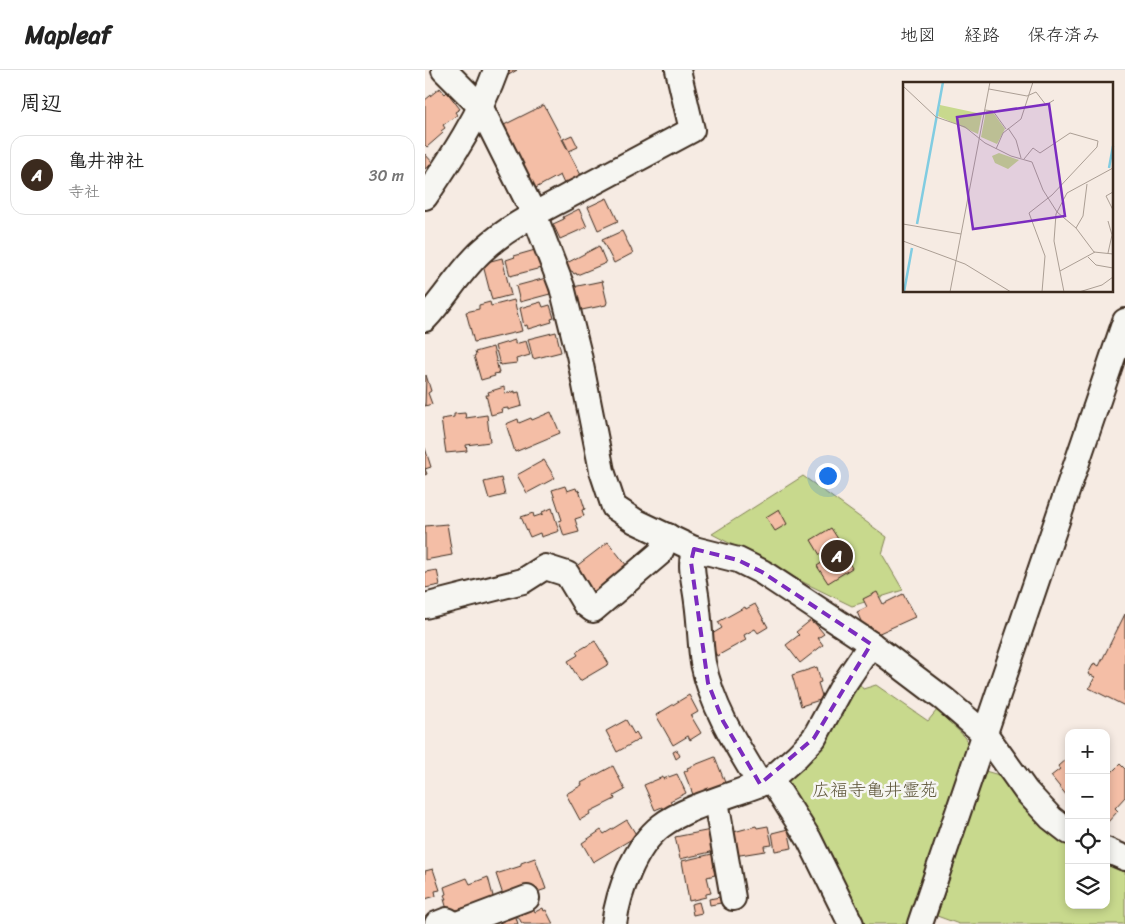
<!DOCTYPE html>
<html lang="ja">
<head>
<meta charset="utf-8">
<style>
	body { margin:0; font-family:Sriracha,"Klee One",sans-serif; background:#f6f6f6; color:#222 }
	.controls { position:absolute; right:15px; bottom:15px; display:grid; overflow:hidden; border-radius:10px; box-shadow:0 2px 8px #0003 }
	.controls button { width:45px; height:45px; display:grid; place-items:center; padding:0; border:0; border-bottom:1px solid #e0e0e0; background:#fff; color:#222; font:25px sans-serif }
	.you { position:absolute; left:402px; top:405px; width:18px; height:18px; margin:-12px; border:4px solid #fff; border-radius:50%; background:#1a73e8; box-shadow:0 0 0 8px #1a73e833 }
	.badge { display:grid; place-items:center; width:32px; height:32px; border-radius:50%; background:#3b2a1e; color:#fff; font-size:16px; font-weight:700 }
	.pin { position:absolute; translate:-50% -50%; border:2px solid #fff; box-shadow:0 1px 5px #0006 }
	.list { margin:0; padding:0; list-style:none }
	h2 { display:flex; justify-content:space-between; align-items:center; height:65px; margin:0; padding:0 20px; font-size:21px }
	h2 small { font-size:16px; font-weight:400; color:#767676 }
	.list li { display:grid; grid-template-columns:32px 1fr auto; gap:15px; align-items:center; box-sizing:border-box; height:80px; margin:0 10px 10px; padding:0 10px; border:1px solid #e0e0e0; border-radius:15px }
	.list b { display:block; font-size:19px; white-space:nowrap }
	.list p { margin:0; font-size:16px; white-space:nowrap; color:#767676 }
	.list em { font-size:16px; font-style:normal; color:#767676 }
	.icon { flex:none; width:28px; height:28px; fill:none; stroke:currentColor; stroke-width:2; stroke-linecap:round; stroke-linejoin:round }
	.map { position:relative; flex:none; width:700px; height:854px; overflow:hidden }
	header { display:flex; align-items:center; gap:30px; box-sizing:border-box; height:70px; padding:0 25px; background:#fff; border-bottom:1px solid #e0e0e0 }
	header strong { font-size:24px }
	nav { display:flex; gap:28px; margin-inline-start:auto; font-size:18px }
	main { display:flex }
	aside { flex:1; background:#fff }
	.map>svg:first-child { display:block }
	.green { fill:#c8d98d; stroke:#828256 }
	.building { fill:#f4bea6; stroke:#3b2a1e }
	.lines { fill:none; stroke-linecap:round; stroke-linejoin:round }
	.minor-casing { stroke:#3b2a1e; stroke-width:28 }
	.minor { stroke:#f6f6f2; stroke-width:24 }
	.marked { fill:none; stroke:#7b2cbf; stroke-width:4; stroke-dasharray:10 6; stroke-linejoin:round }
	.labels { text-anchor:middle; dominant-baseline:central; stroke-width:5; stroke-linejoin:round; paint-order:stroke }
	.park-label { font-size:18px; fill:#5e563a; stroke:#f6f6f2 }
	.inset-river { fill:none; stroke:#81cce1; stroke-width:2.5 }
	.inset-road { fill:none; stroke:#ab9e94; stroke-width:1 }
	.view { fill:#7b2cbf; fill-opacity:0.15; stroke:#7b2cbf; stroke-width:2.5 }
	.inset-edge { fill:none; stroke:#3b2a1e; stroke-width:2.5 }
</style>
</head>
<body>
<header>
<strong>Mapleaf</strong>
<nav><a>地図</a><a>経路</a><a>保存済み</a></nav>
</header>
<main>
<aside>
<h2>周辺<small></small></h2>
<ul class="list">
<li><span class="badge">A</span><div><b>亀井神社</b><p>寺社</p></div><em>30 m</em></li>
</ul>
</aside>
<div class="map">
<svg width="700" height="854" viewBox="0 0 700 854">
	<rect width="100%" height="100%" fill="#f6ebe3"/>
	<filter id="ink" filterUnits="userSpaceOnUse"><feTurbulence type="fractalNoise" baseFrequency=".02" numOctaves="2"/><feDisplacementMap in="SourceGraphic" scale="10" xChannelSelector="R" yChannelSelector="G"/><feConvolveMatrix kernelMatrix="1 2 1 2 8 2 1 2 1" color-interpolation-filters="sRGB"/></filter>
	<g filter="url(#ink)">
		<!-- green -->
		<g class="green">
			<path d="M378 406 462 467 457 484 478 520 427 536 382 514 287 464Z"/>
			<path d="M434 613 438 619 451 615 503 651 512 640 541 668 543 675 484 854H432L355 707 413 632Z"/>
			<path d="M560 701 574 705 585 716 608 745 630 766 644 775V835H681V793L700 801V854H534L512 846Z"/>
		</g>
		<!-- building -->
		<g class="building">
			<path d="M79 0H92L82 6Z"/>
			<path d="M15 18 20 24 22 22 35 39 30 42 32 45 18 55 20 58 16 61 18 63 2 77 0 75V30Z"/>
			<path d="M119 35 157 107 140 116 135 105 107 120 90 86 79 55Z"/>
			<path d="M147 65 153 77 144 81 138 69Z"/>
			<path d="M0 84 8 93 0 99Z"/>
			<path d="M182 128 193 151 173 160 163 137Z"/>
			<path d="M154 139 162 157 135 169 128 154 139 149 138 147Z"/>
			<path d="M197 161 208 183 189 193 177 170Z"/>
			<path d="M174 176 181 193 152 205 151 203 149 204 147 201 144 202 140 194Z"/>
			<path d="M110 180V182H112L116 198 85 206 81 190 90 187 89 186Z"/>
			<path d="M77 188 86 225 67 230 58 195 62 192Z"/>
			<path d="M121 208 125 224 95 232 91 216Z"/>
			<path d="M177 211 182 232 181 235 152 241 148 217Z"/>
			<path d="M89 230 97 261 49 272 41 242 54 239V235L65 232 66 236Z"/>
			<path d="M116 232 118 237 125 235 129 248 126 249 127 252 103 259 102 255 99 256 95 238Z"/>
			<path d="M131 262 136 282 108 289 103 269Z"/>
			<path d="M90 270V274L101 271 105 285 91 289 92 293 75 295 70 276Z"/>
			<path d="M68 277 74 303 69 304 70 306 56 310 49 286 51 285 50 282Z"/>
			<path d="M1 305 6 321 3 323 7 334 0 336Z"/>
			<path d="M79 317 80 324 90 321V323L94 322 97 336 83 340V338L76 339 77 342 66 345 61 325H64L63 322Z"/>
			<path d="M126 342 135 363 90 382 81 354 93 349 94 353 106 348 107 350Z"/>
			<path d="M40 343 41 348 62 345 65 372 41 375 42 381 21 383 16 349 29 347V344Z"/>
			<path d="M0 378 6 397 0 399 2 404 0 405Z"/>
			<path d="M119 390 130 408 102 423 92 405Z"/>
			<path d="M76 408 80 425 64 429 59 412Z"/>
			<path d="M140 416 142 421 151 418 152 421 154 420 160 439 157 440 159 446 150 449 154 462 139 466 134 451 137 450 127 420Z"/>
			<path d="M127 438 134 461 116 467 115 463 105 467 96 447 108 443 109 447 118 444 117 442Z"/>
			<path d="M354 439 362 454 350 461 341 447Z"/>
			<path d="M22 454 27 485 0 490V456Z"/>
			<path d="M406 458 415 472 409 476 414 483 417 481 427 498 403 513 392 496 406 487 402 481 395 485 386 470Z"/>
			<path d="M183 472 202 496 168 523 149 498Z"/>
			<path d="M12 500 15 515 0 518V502Z"/>
			<path d="M452 522 458 534 478 524 490 547 450 565 445 556 439 558 432 542 442 537 438 529Z"/>
			<path d="M330 534 343 557 333 563 330 559 319 565 321 570 292 586 282 567 297 558 293 552 320 537 321 539Z"/>
			<path d="M700 544V636L664 618 670 607 663 604 669 593 674 596Z"/>
			<path d="M386 550 388 554 389 552 399 564 393 568 398 575 375 593 361 575 374 565 371 562Z"/>
			<path d="M170 571 184 594 155 611 143 591 153 585 151 582Z"/>
			<path d="M392 597 396 612 393 613 398 629 376 636 367 605Z"/>
			<path d="M264 625 273 642 266 646 276 663 265 670 263 666 248 675 231 645Z"/>
			<path d="M201 650 209 664 211 662 215 669 192 682 181 661Z"/>
			<path d="M252 680 255 686 251 689 248 682Z"/>
			<path d="M290 687 301 715 269 727 259 702 263 700 262 698Z"/>
			<path d="M641 689 644 692V725L642 726 626 706 635 699 633 696Z"/>
			<path d="M695 694 700 699V727L690 738 693 741 681 754V704L683 702 685 704Z"/>
			<path d="M188 696 200 720 189 726 190 729 164 742 165 744 155 750 141 724 157 715 156 713Z"/>
			<path d="M252 704 261 723 245 731 248 737 239 742 237 737 230 740 219 715 238 707V709Z"/>
			<path d="M202 750 212 766 168 792 157 773 176 760 179 764Z"/>
			<path d="M331 756 332 758 343 756 347 775 339 776 340 781 309 786 305 763Z"/>
			<path d="M363 759 367 778 350 781 347 763Z"/>
			<path d="M286 760 290 781 255 789 250 767Z"/>
			<path d="M287 784 290 796 288 797 290 805 282 807 286 823 281 824V827L264 831 257 791Z"/>
			<path d="M110 788 121 819 106 824 79 828 71 804 96 796V793Z"/>
			<path d="M8 799 15 820 10 821 11 826 0 829V801Z"/>
			<path d="M63 807 69 830 42 840 41 837 23 843 19 829H21L19 825 21 824 19 817 42 808 45 814Z"/>
			<path d="M295 827 296 833 285 835 284 829Z"/>
			<path d="M274 832 277 843 268 845 266 834Z"/>
			<path d="M106 834 110 842 118 838 119 841 121 840 128 854H99L96 852 90 839Z"/>
			<path d="M90 844 93 854H76L75 849Z"/>
		</g>
		<g class="lines">
			<defs>
				<g id="minor">
					<path d="M19 0 55 36 109 144 137 217 154 285 177 401 189 437 210 451 269 479 313 490 337 502 446 574 520 630 561 665 601 721 626 748 644 762"/>
					<path d="M0 127C26 89 56 43 71 0"/>
					<path d="M0 249C21 227 36 199 59 179 85 155 118 140 149 123 188 102 227 81 267 60L253 0"/>
					<path d="M269 479C264 498 270 513 272 532 275 552 275 573 278 593 287 637 312 676 335 714"/>
					<path d="M0 536 98 511 120 497 142 504 160 534 168 540 235 483 243 466"/>
					<path d="M346 709 384 769 426 854"/>
					<path d="M291 731 308 828"/>
					<path d="M681 780 700 788"/>
					<path d="M12 854 22 850 29 854"/>
					<path d="M33 854 102 828"/>
					<path d="M189 854C193 822 210 776 236 756 259 738 307 725 335 714L346 709 372 686 389 668 417 617 446 574"/>
					<path d="M495 854 700 251"/>
				</g>
			</defs>
			<!-- minor casing -->
			<use href="#minor" class="minor-casing"/>
			<!-- minor -->
			<use href="#minor" class="minor"/>
		</g>
	</g>
	<!-- marked area -->
	<path class="marked" d="M269 479 313 490 337 502 446 574 389 668 335 714 298 651 283 613 266 492Z"/>
	<g class="labels">
		<!-- park labels -->
		<g class="park-label">
			<text x="450" y="720">広福寺亀井霊苑</text>
		</g>
	</g>
	<!-- overview -->
	<g transform="translate(478 12)">
		<rect width="210" height="210" fill="#f6ebe3"/>
		<path d="M37 23 79 32 75 52 35 34ZM83 29H89L102 47 94 62 78 55ZM96 71 116 78 105 87 92 81 89 74Z" fill="#c8d98d"/>
		<path class="inset-river" d="M206 86 210 64M14 142 40 0M1 210 9 166"/>
		<path class="inset-road" d="M0 4 33 35 62 45 82 61 108 74 129 80 140 108 154 130 173 146 191 170 210 172M86 7 124 14 133 10 143 23 151 18M82 28 90 29 103 47M105 46 113 58 118 76M93 67 100 51 118 37 130 0M121 77 130 66 137 71 167 51 195 59 194 65 149 113 126 131 142 174 139 210M210 110 203 114 210 128M205 139 209 153 205 171M0 142 58 152M173 146 180 134 184 102M0 159 62 182 108 210M185 175 193 183 210 186M157 189 192 170M47 210 87 0M161 210 151 159 153 132 164 111 210 86M176 210 199 203 210 195"/>
		<path class="view" d="M146 22 162 134 70 147 54 35Z"/>
		<rect width="210" height="210" class="inset-edge"/>
	</g>
</svg>
<div class="controls">
<button>+</button>
<button>−</button>
<button><svg class="icon" aria-label="locate" viewBox="0 0 24 24"><circle cx="12" cy="12" r="6"/><path d="M12 2v4M12 18v4M2 12h4M18 12h4"/></svg></button>
<button><svg class="icon" aria-label="layers" viewBox="0 0 24 24"><path d="M12 4l9 5-9 5-9-5zM3 14l9 5 9-5"/></svg></button>
</div>
<div class="you"></div>
<div class="pin badge" style="left:412px;top:486px">A</div>
</div>
</main>
</body>
</html>
